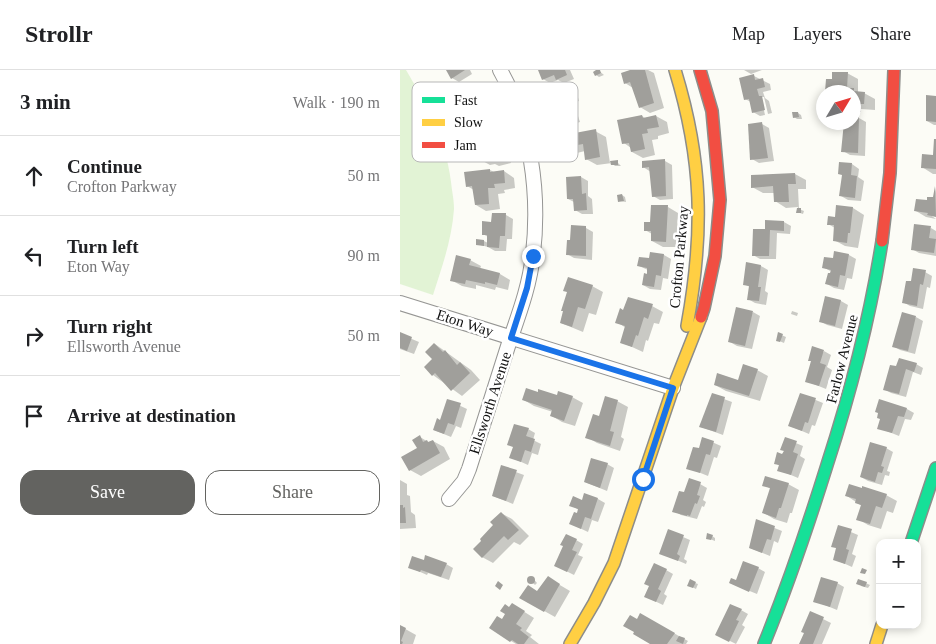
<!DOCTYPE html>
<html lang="en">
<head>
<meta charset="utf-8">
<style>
	body { margin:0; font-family:Georgia,serif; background:#f6f6f6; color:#202124 }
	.controls { position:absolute; right:15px; bottom:15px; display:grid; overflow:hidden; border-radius:10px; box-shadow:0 2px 8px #0003 }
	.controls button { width:45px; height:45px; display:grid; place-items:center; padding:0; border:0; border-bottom:1px solid #e0e0e0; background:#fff; color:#202124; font:25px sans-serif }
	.compass { position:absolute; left:416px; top:15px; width:45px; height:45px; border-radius:50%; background:#fff; box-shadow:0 2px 8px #0003; rotate:52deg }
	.stop { position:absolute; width:15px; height:15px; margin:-11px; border:4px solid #1a73e8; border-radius:50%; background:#fff }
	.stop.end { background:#1a73e8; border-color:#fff; box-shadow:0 1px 5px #0008 }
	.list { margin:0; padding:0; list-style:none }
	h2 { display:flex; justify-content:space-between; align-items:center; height:65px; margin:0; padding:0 20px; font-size:21px }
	h2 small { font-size:16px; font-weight:400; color:#757577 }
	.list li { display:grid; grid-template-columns:32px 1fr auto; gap:15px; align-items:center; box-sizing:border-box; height:80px; padding:0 20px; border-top:1px solid #e0e0e0 }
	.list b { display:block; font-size:19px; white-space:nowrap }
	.list p { margin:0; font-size:16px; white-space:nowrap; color:#757577 }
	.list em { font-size:16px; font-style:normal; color:#757577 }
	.actions { display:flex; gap:10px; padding:15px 20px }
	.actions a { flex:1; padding:11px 0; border:1px solid #636360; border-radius:15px; text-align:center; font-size:18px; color:#636360 }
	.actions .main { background:#636360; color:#fff }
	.icon { flex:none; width:28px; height:28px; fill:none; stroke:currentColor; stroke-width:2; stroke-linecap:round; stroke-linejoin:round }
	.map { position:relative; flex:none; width:536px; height:574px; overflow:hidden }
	header { display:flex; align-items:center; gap:30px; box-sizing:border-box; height:70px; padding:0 25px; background:#fff; border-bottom:1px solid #e0e0e0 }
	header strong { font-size:24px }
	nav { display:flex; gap:28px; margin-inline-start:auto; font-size:18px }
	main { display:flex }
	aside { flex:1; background:#fff }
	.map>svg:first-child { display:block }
	.green { fill:#e2f3d5 }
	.shadow { fill:#0003 }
	.building { fill:#a09f9b }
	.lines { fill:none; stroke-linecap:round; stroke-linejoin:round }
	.street-casing { stroke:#969694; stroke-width:16 }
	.fast-casing { stroke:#8d8d8a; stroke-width:14 }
	.slow-casing { stroke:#8d8d8a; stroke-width:14 }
	.jam-casing { stroke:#8d8d8a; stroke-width:14 }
	.street { stroke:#fffffe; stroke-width:14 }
	.fast { stroke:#16e098; stroke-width:11 }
	.slow { stroke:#ffcf43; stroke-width:11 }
	.jam { stroke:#f24e42; stroke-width:11 }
	.route { stroke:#1a73e8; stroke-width:6 }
	.labels { text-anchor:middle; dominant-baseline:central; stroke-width:5; stroke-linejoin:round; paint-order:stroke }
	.street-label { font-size:15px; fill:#101010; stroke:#fff }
	.key { fill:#fff; stroke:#b7b7b7; stroke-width:1 }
	.key-label { font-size:14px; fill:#101010 }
</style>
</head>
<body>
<header>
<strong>Strollr</strong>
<nav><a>Map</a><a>Layers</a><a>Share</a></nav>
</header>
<main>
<aside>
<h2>3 min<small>Walk · 190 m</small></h2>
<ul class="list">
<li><svg class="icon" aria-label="ahead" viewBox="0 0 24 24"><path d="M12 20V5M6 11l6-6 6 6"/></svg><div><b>Continue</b><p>Crofton Parkway</p></div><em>50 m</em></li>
<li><svg class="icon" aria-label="left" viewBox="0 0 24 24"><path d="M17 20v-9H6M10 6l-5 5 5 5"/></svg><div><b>Turn left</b><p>Eton Way</p></div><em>90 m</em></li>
<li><svg class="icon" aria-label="right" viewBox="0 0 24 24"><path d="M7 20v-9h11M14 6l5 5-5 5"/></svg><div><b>Turn right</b><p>Ellsworth Avenue</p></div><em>50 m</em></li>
<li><svg class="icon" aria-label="arrive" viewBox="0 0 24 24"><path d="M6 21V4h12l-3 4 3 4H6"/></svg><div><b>Arrive at destination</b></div></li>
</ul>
<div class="actions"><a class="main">Save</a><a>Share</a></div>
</aside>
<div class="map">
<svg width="536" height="574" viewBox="0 0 536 574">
	<rect width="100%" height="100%" fill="#fcfcf6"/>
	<!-- green -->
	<path class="green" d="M0 0H6C29 39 48 74 52 120 53 126 54 133 54 139 52 169 42 197 33 225L0 214Z"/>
	<!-- shadow -->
	<g class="shadow">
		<path d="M48 0H70L72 4 59 12 52 8Z"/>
		<path d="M139 0H170L174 9 164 13 158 10 150 13 143 9Z"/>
		<path d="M198 0 204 5 199 7 196 5Z"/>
		<path d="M234 0H248L254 3 264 38 250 43 240 37 233 18 225 13Z"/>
		<path d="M344 0H362L351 4Z"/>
		<path d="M447 3 458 9V22L464 23 475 29V40L461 39V42H453V22H427V10H433Z"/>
		<path d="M354 6 370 14 371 20 363 22 365 28 369 31 372 43 368 44 364 27H361L365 45 360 46 353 42 351 32 345 29Z"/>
		<path d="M169 16 176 20 179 31 171 33 173 40 177 43 180 52 170 55 163 51 162 46 154 42Z"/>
		<path d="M536 27V55H534L527 51Z"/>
		<path d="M398 43 401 45 402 49H397L394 47Z"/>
		<path d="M242 46 245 48 256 46 267 52 269 63 258 66V69L252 70 255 85 243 88 232 82 231 78 224 73Z"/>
		<path d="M459 48 466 52 465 86 450 85 443 81 453 52Z"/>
		<path d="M91 53 102 59 111 93 99 96 95 94 90 95 79 89Z"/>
		<path d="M362 54 369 58 374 91 359 93 352 89Z"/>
		<path d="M195 61 206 67 210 93 217 92 221 96H215L212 93 197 95 186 89 185 81 173 84 162 77Z"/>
		<path d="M536 70V104H533L522 97 535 86Z"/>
		<path d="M265 91 272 95 273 129 260 130 253 126 251 102 243 97Z"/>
		<path d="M452 94 459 99 458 107 464 111 461 131 448 130 441 126 443 106Z"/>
		<path d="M90 100 94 102 104 101 114 108 115 118 104 120 105 123 98 124 100 139 86 141 76 135 74 120 67 116Z"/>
		<path d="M395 104 406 110V119H398L399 139 404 141 403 144 397 142 398 137 386 138 375 131V123H363L352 117Z"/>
		<path d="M181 107 188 111V126L192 129 193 144H182L175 140 174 132 168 129Z"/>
		<path d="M536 117V145L529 144 536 149 526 147 516 141 534 129Z"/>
		<path d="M222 125 225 127 226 132 220 131Z"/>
		<path d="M437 136 453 138 464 145 458 178 445 176 434 170 435 158 428 154 436 148Z"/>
		<path d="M268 137 278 143 276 177H263L252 171V164L245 160Z"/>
		<path d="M93 144 106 145 113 149 112 169H107L106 181H95L88 177 77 174 84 171 88 173V167L83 164 92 153Z"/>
		<path d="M384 152 391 156 390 164 377 163 376 189H360L353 185 366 161Z"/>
		<path d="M186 158 193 162 192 190 174 188 167 184 171 172Z"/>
		<path d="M531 158 536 161V186L519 183 512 179Z"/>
		<path d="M435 182 449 185 456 189 452 209 447 208 444 220 434 218 427 214 432 202 423 197 434 190Z"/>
		<path d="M251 183 264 185 271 189 268 209 263 208 261 220 250 219 243 215 248 200 239 196 250 190Z"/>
		<path d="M70 190 81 196 80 199 100 204 110 210 108 220 96 217 95 220 76 215V219L62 216 51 210Z"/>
		<path d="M347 194 361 196 368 200 365 221 368 223 366 235 355 233 348 229 350 217 344 214Z"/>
		<path d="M525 202 532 206 530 218 527 217 523 239 510 236 503 232Z"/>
		<path d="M192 216 203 222 196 245 189 243 183 262 161 253Z"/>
		<path d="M426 228 441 231 448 235 442 259 427 255 420 251Z"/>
		<path d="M252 236 263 242 259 254 254 253 248 271 246 270 243 282 221 272 226 258 217 252 224 241Z"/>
		<path d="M392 241 398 243 397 246 391 244Z"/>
		<path d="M353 242 360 246 352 279 337 276 330 272Z"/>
		<path d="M516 247 523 251 515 284 500 280 493 276Z"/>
		<path d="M0 264 19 272 14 284 0 279Z"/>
		<path d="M379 264 386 267 384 273 377 270Z"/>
		<path d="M35 274 71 300 80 310 62 326 33 305Z"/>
		<path d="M424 281 431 285 427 297 432 300 426 319 406 311Z"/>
		<path d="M516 294 523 298 521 305 513 302 506 327 491 323 484 319 497 298Z"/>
		<path d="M357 300 368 306 360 331 326 321 315 315 339 311Z"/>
		<path d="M401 324 423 333 415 356 412 355 409 364 390 356Z"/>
		<path d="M313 325 332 332 323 365 301 357Z"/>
		<path d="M158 327H172L183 333 175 356 162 352 152 346 153 342 134 336 124 330Z"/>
		<path d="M48 330 67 339 61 358 56 356 51 367 34 360 41 351Z"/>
		<path d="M480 330 507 339 514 343 511 350 505 349 499 366 479 358 482 349Z"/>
		<path d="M217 331 228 337 221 367 224 369 220 381 197 373 187 367 200 348Z"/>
		<path d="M128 359 135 363 133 370 141 374 138 385 132 383 128 395 110 387Z"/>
		<path d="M20 367 30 373 33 371 44 377 50 389 21 406 10 400 18 378Z"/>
		<path d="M303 368 321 376 317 388 314 387 308 406 288 398 299 380Z"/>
		<path d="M386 369 403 376 400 386 405 389 398 408 379 400 380 396 375 393 383 386Z"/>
		<path d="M486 378 493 382 487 401 490 402 489 406 485 405 482 415 468 411 461 407Z"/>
		<path d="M207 394 214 398 207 421 185 412Z"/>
		<path d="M102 397 124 405 113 434 93 426Z"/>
		<path d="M0 410 7 414V425L10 426 11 442 15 445 16 458 0 459Z"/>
		<path d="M300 414 307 418 303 430 306 432 304 437 302 436 297 449 281 445 274 441 285 424Z"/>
		<path d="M388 414 399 420 392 443H390L387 453 374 449 364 443 371 419 364 415Z"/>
		<path d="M486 425 497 431 493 443 487 441 481 459 468 455 458 449 462 436 447 426Z"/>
		<path d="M198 429 205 433 198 452 192 450 188 462 171 454 179 440 171 435 183 431Z"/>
		<path d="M101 443 112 449 129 466 120 475 114 472 93 493 82 487Z"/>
		<path d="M357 451 382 461 378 473 374 471 370 486 350 478Z"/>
		<path d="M439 457 458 465 452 484 456 486 452 497 434 489 437 479Z"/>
		<path d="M269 461 290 470 284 489 287 491 286 494 260 483Z"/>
		<path d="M312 466 315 468V471L307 468Z"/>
		<path d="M176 470 183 474 178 485 183 487 174 505 162 499 165 476Z"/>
		<path d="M24 492 46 494 53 498 49 510 28 503 27 505 9 497Z"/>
		<path d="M358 498 365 502 357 524 330 513 336 512Z"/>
		<path d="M266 500 273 504 264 524 267 526 263 535 246 527Z"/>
		<path d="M132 507 137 513 135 515 129 509Z"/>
		<path d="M148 508 170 521 155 547 121 528 137 522Z"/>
		<path d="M459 510 470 515 468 518 461 516Z"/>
		<path d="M295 513 298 514 296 519 292 517Z"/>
		<path d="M437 513 444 517 437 540 415 531Z"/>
		<path d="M110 538 123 541 134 548 126 561 132 565 130 567 139 574H116L111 571 103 550Z"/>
		<path d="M341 540 348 544 342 555 345 557 336 574 324 568Z"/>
		<path d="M411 543 431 553 422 574H401Z"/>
		<path d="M241 545 288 571 286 574H251L237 551Z"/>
		<path d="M0 556 16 565 13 574H0Z"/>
	</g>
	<!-- building -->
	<g class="building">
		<path d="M46 0H65L51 9Z"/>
		<path d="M138 0H165L167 5 156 10 154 5 142 10Z"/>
		<path d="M196 0H200L201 3 195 6 193 2Z"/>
		<path d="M230 0H245L254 33 239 38 230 12 224 14 221 3Z"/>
		<path d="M432 2H448L447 18H454V21L465 22 464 34H453V22H425L426 9H432Z"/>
		<path d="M354 4 355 10 363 8 365 17 357 19 359 26H362L365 40 352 43 349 29 344 30 339 8Z"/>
		<path d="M526 25 536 26V52L526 51Z"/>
		<path d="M392 42H398L399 47 393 48Z"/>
		<path d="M242 45 243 48 256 45 259 57 247 59 248 63 242 64 245 79 231 82 229 73 222 74 217 50Z"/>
		<path d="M453 46 459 47 458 83 441 82 444 52H453Z"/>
		<path d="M362 52 368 88 350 90 348 54Z"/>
		<path d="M196 59 200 87 185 90 183 74 161 78 159 66Z"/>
		<path d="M534 69H536V99L521 98 522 84 533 85Z"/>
		<path d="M265 89 266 126 252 127 249 97 242 98V91Z"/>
		<path d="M218 90V95H211L210 91Z"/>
		<path d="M439 92 452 93 451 105 457 106 455 128 439 126 442 105 438 104Z"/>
		<path d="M90 99V102L104 100 105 113 94 114 95 118H88L89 134 75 135 72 116 66 117 64 102Z"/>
		<path d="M395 103 396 114H388L389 132H374L373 116 351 118V105Z"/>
		<path d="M181 106 182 124 186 123 187 140 174 141 173 129H167L166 107Z"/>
		<path d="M535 116 536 147 527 145 528 143 514 141 516 129 527 130V127H533Z"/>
		<path d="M222 124 224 131 218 132 217 125Z"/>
		<path d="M251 135H268L266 172 251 171V161H244V152H250Z"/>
		<path d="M436 135 453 137 450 163H448L447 173 433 171 434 155H427L428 146 435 147Z"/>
		<path d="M397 138H401V143H396Z"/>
		<path d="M92 143H106L105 166H100L99 178 87 177V165H82V151L91 152Z"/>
		<path d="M365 150 384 151V161L370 160 369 186H352L353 159H365Z"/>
		<path d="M514 154 531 156 529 168 536 169 534 183 511 180Z"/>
		<path d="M171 155 186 156V186L166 185 167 170H170Z"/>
		<path d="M76 169 84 170V176L76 175Z"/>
		<path d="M434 181 449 184 445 206 440 205 438 217 425 214 428 203H430L431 200 422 198 424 187 433 188Z"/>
		<path d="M250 182 264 184 261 206 256 205 254 217 242 215 244 203 247 204V198L237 196 239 187 249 188Z"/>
		<path d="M56 185 71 189 69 195 100 203 97 215 85 212V214L66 210 65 214 50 211Z"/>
		<path d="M346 192 361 195 358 217H361L359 231 347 230 349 216 343 215Z"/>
		<path d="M513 198 526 200 523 215 520 214 517 236 502 233 506 211H511Z"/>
		<path d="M168 207 193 215 185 239 178 237 172 257 160 253 163 241H161L167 222 163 221Z"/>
		<path d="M425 226 441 230 435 256 419 252Z"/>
		<path d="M228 227 253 234 248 249 244 247 238 266 236 265 232 277 220 273 225 256 215 253 220 238 223 240Z"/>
		<path d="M336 237 353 241 345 276 328 272Z"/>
		<path d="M502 242 516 246 508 281 492 277Z"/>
		<path d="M0 262 12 267 7 281 0 278Z"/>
		<path d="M378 262 383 264 380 272 376 271Z"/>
		<path d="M34 273 43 282 45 280 57 295 60 292 70 303 51 321 35 303 32 306 24 297 32 289 25 282Z"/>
		<path d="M412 276 424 280 420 293 426 295 419 316 405 312 411 291H408Z"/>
		<path d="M499 288 517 293 514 302 506 299 499 324 483 320 490 295 496 296Z"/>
		<path d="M343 294 358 299 349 326 314 315 317 303 338 310Z"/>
		<path d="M126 318 138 322V319L157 325 158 321 173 326 164 351 150 346 152 340 122 330Z"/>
		<path d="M312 323 325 327 316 362 299 357Z"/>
		<path d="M400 323 416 328 408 353 405 352 402 361 388 356Z"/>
		<path d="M205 326 218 330 210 361 214 362 210 376 185 368 193 344 199 346Z"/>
		<path d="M47 329 61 333 54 355 48 353 44 364 33 360 37 348 40 350Z"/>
		<path d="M479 329 507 338 504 347 498 346 492 363 477 359 480 349 477 348 478 343 475 342Z"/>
		<path d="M114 354 129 358 126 366 135 369 131 382 125 380 121 392 109 388 113 377 107 375Z"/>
		<path d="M20 365 23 372 27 370 28 372 33 370 40 383 9 401 1 387 17 378 12 370Z"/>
		<path d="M302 367 314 371 310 385 306 384 300 403 286 399 293 377 299 378Z"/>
		<path d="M385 367 397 371 393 382 398 384 391 405 377 401 379 395 374 394 377 382 382 384 384 381 380 380Z"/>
		<path d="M470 372 487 377 481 396 484 397 482 403 478 402 475 412 460 407Z"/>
		<path d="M191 388 208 393 200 418 184 412Z"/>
		<path d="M101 395 117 400 106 431 92 426Z"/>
		<path d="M365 406 389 413 381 438H379L376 448 362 443 370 418 362 416Z"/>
		<path d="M289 408 301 412 297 425 300 426 297 434 295 433 290 446 287 445V446L272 442 279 421 284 422Z"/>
		<path d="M449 414 462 418V416L487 424 482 438 476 436 470 454 456 450 461 435 455 433 456 429 445 426Z"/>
		<path d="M184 423 198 428 191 449 185 447 181 459 169 454 174 442 177 443 178 439 169 436 173 426 182 430Z"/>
		<path d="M0 435H3V438L5 437 6 453H0Z"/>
		<path d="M101 442 119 460 108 470 104 466 82 488 73 479 81 471 80 469 93 455 90 452Z"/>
		<path d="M356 449 375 456 371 470 367 469 362 483 349 478Z"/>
		<path d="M438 455 452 459 446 479 449 480 445 494 433 490 436 478 431 477Z"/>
		<path d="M268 459 284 465 277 484 280 486 278 491 259 484Z"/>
		<path d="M307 463 313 465 311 470 306 469Z"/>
		<path d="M166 464 177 469 172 480 177 482 167 502 154 496 163 476 160 475Z"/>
		<path d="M25 485 47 493 41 507 21 500 20 502 8 498 12 486 24 490Z"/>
		<path d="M343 491 359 497 349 522 329 513 331 508 336 510Z"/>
		<path d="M254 493 267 499 258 519 261 521 256 532 244 527 249 516 244 514Z"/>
		<path d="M462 498 467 500 465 504 460 503Z"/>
		<path d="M148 506 160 514 144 542 119 528 128 515 137 521Z"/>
		<circle cx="131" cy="510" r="4"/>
		<path d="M421 507 438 512 430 537 413 532Z"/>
		<path d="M290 509 296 512 293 518 287 516Z"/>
		<path d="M458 509 467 512 465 517 456 514Z"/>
		<path d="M98 511 103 515 100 520 95 516Z"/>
		<path d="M112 533 125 541 116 554 122 558 120 560 129 567 124 574H118L112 570 110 572 89 558 97 546 102 549 105 544 100 541 105 534 109 537Z"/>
		<path d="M330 534 342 539 336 550 339 551 329 572 315 565Z"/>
		<path d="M410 541 424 547 413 574H399L404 563 401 562Z"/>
		<path d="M240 543 275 563 267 574H250L233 564 234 562 223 556 230 545 237 549Z"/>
		<path d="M0 555 6 558 1 571 3 572 2 574H0Z"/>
		<path d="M279 566 285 568 283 574 276 571Z"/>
	</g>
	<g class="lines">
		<defs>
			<g id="street">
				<path d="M0 233 273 318"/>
				<path d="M49 429 64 411 69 399C82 357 96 315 109 273 119 244 130 215 133 184 140 123 131 54 100 0"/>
			</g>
			<g id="fast">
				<path d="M511 473 536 398"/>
				<path d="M364 574C388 515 408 456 427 395 451 321 470 248 482 171"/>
			</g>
			<g id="slow">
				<path d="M275 0C303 91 304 163 287 256"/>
				<path d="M170 574 194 533 214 493 273 318 301 247"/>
				<path d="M476 574 482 555"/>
			</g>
			<g id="jam">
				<path d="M300 0 312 41 320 130 315 186 304 238 301 247"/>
				<path d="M482 171 490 103 494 0"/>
			</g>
		</defs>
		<!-- street casing -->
		<use href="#street" class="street-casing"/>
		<!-- fast casing -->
		<use href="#fast" class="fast-casing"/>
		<!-- slow casing -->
		<use href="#slow" class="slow-casing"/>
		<!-- jam casing -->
		<use href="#jam" class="jam-casing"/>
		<!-- street -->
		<use href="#street" class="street"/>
		<!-- fast -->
		<use href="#fast" class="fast"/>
		<!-- slow -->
		<use href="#slow" class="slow"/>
		<!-- jam -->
		<use href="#jam" class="jam"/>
	</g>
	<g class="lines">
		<!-- route -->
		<path class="route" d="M133 186 127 218 111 268 273 318 243 409"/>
	</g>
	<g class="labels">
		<!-- street labels -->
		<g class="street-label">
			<text transform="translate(279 187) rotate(-85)">Crofton Parkway</text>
			<text transform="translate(65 253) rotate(18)">Eton Way</text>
			<text transform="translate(442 289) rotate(-76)">Farlow Avenue</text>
			<text transform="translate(90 333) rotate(-72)">Ellsworth Avenue</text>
		</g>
	</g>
	<!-- legend -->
	<rect x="12" y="12" width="166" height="80" rx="8" class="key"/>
	<rect x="22" y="27" width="23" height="6" fill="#16e098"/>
	<rect x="22" y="49" width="23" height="7" fill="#ffcf43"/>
	<rect x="22" y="72" width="23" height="6" fill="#f24e42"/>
	<g class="key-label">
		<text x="54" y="35">Fast</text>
		<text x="54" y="57">Slow</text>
		<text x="54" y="80">Jam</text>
	</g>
</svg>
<div class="controls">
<button>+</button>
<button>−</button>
</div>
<svg class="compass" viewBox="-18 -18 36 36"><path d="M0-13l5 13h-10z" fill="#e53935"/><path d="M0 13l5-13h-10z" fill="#757577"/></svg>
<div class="stop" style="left:243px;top:409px"></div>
<div class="stop end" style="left:133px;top:186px"></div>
</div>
</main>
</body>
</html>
